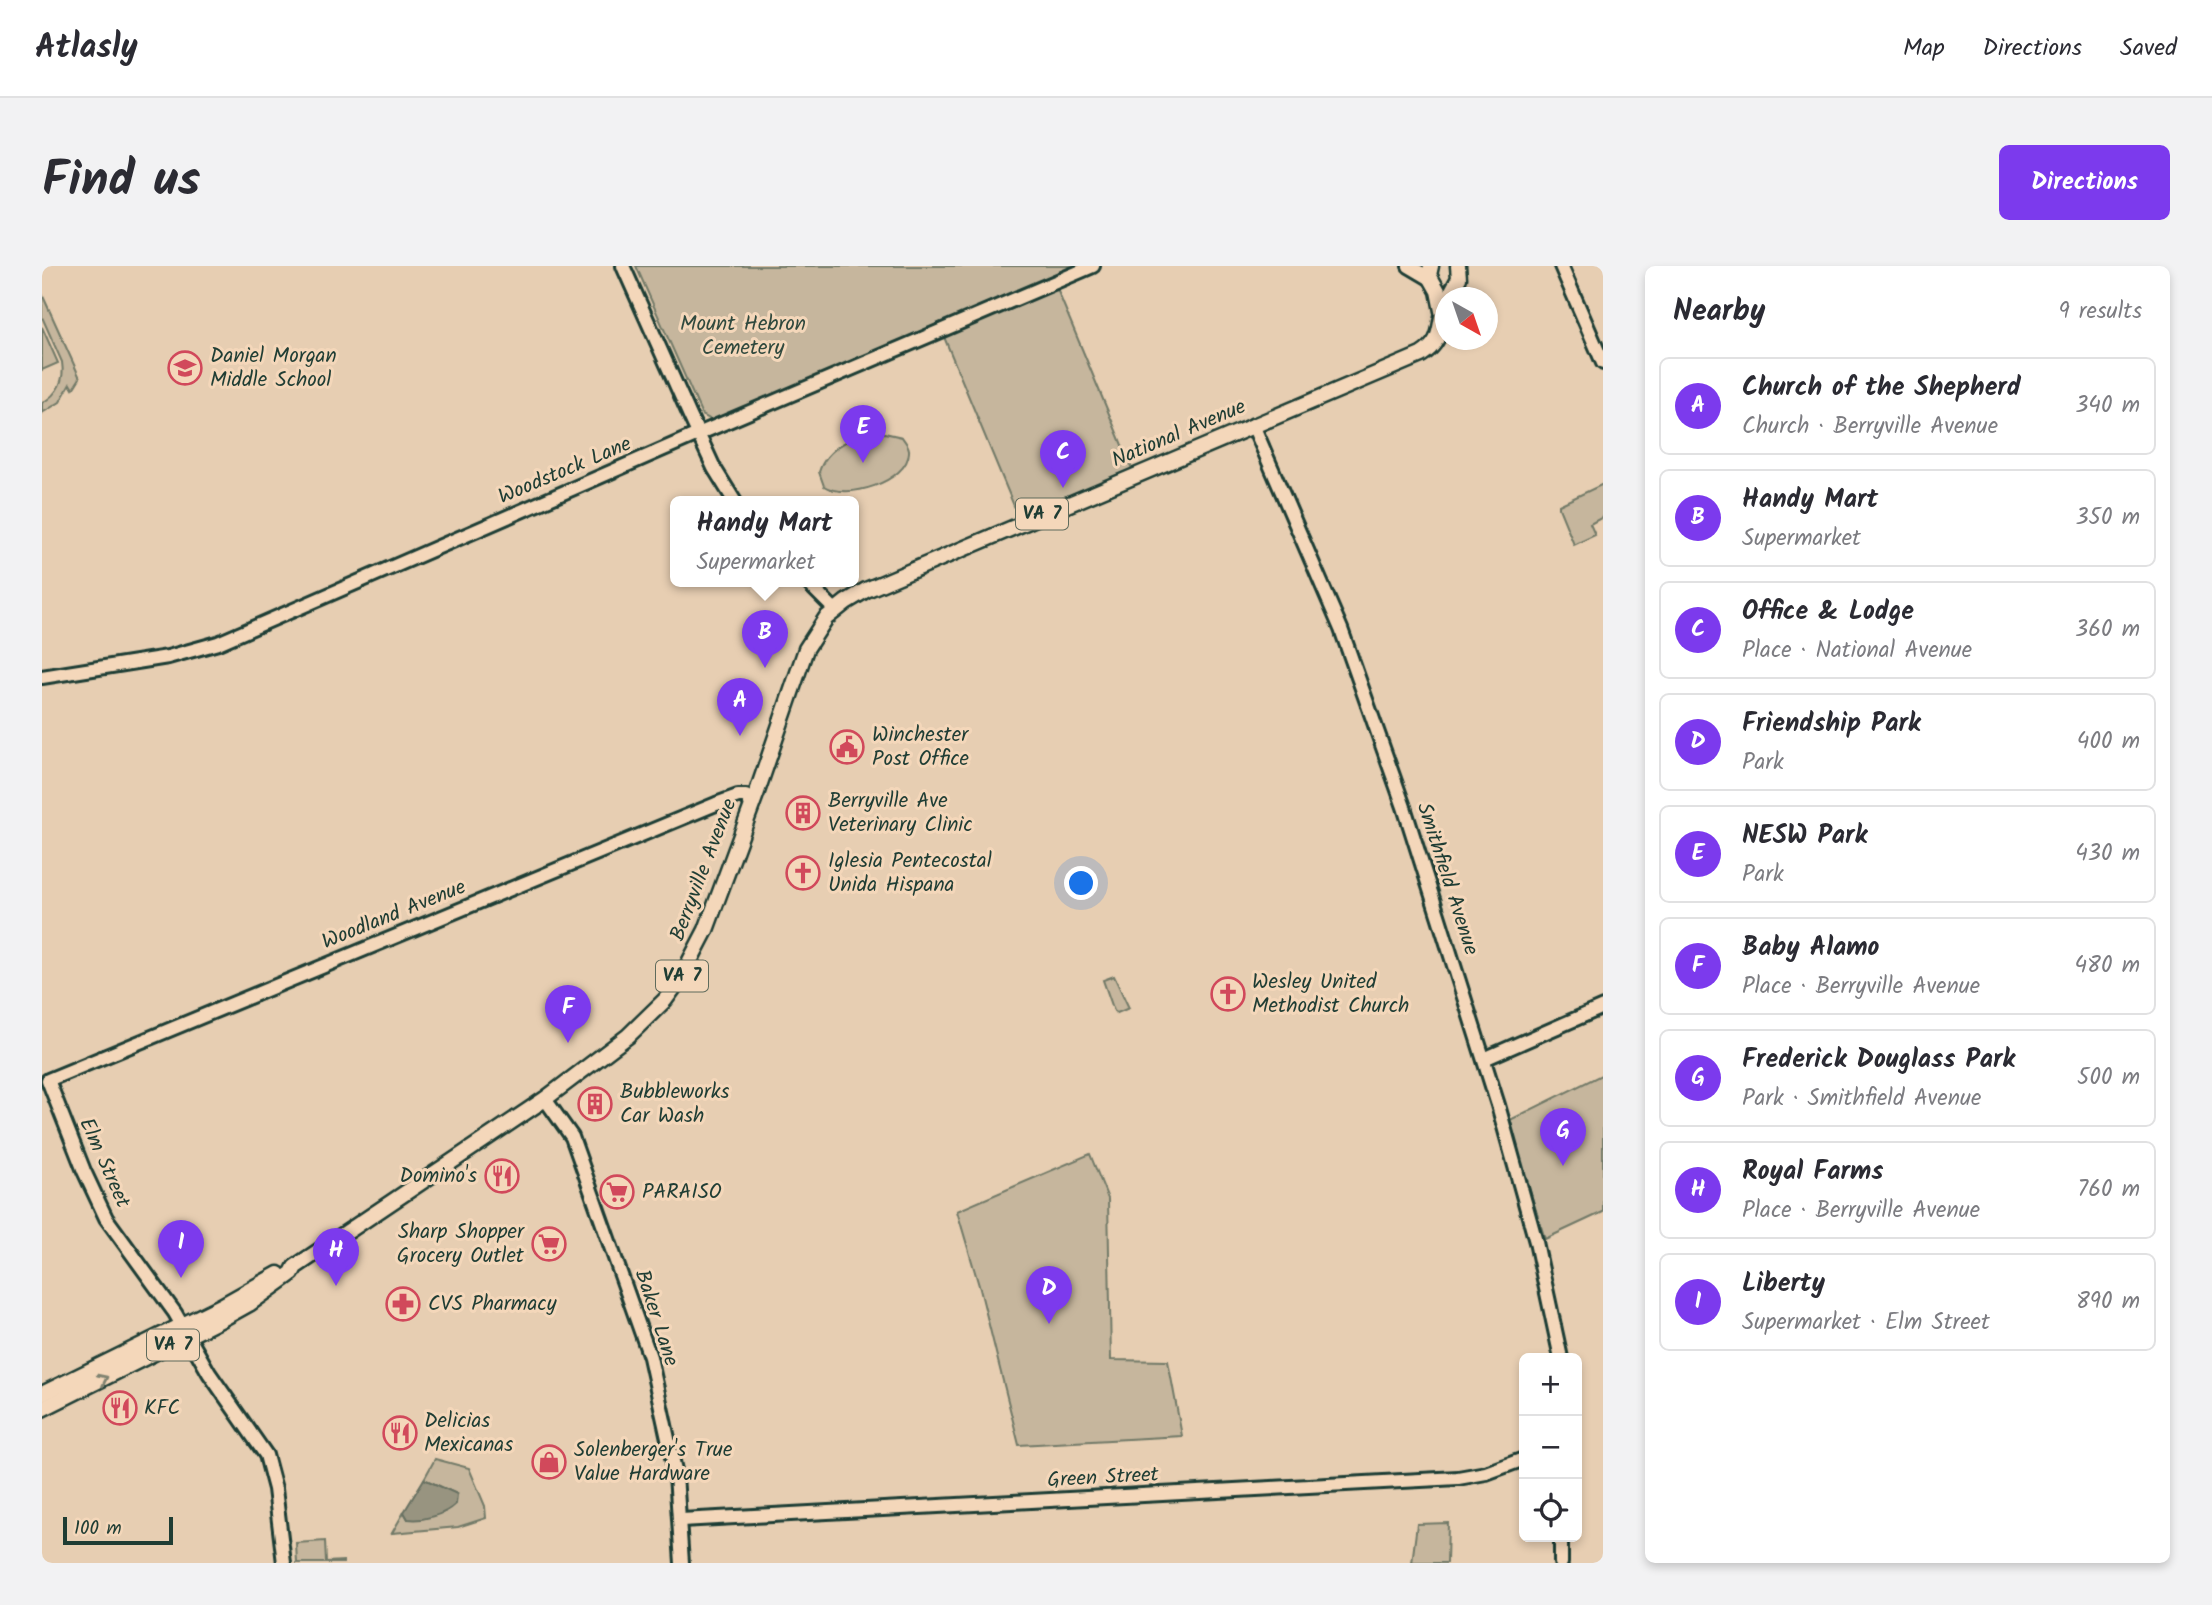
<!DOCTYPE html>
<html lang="en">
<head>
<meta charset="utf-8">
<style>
	body { margin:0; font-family:Kalam,sans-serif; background:#f2f2f3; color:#2b2b33 }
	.controls { position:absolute; right:21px; bottom:21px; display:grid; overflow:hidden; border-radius:10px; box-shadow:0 4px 10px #0003 }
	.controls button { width:63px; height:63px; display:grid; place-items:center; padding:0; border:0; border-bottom:2px solid #e1e1e2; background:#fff; color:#2b2b33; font:35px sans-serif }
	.compass { position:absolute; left:1393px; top:21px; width:63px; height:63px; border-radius:50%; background:#fff; box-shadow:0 4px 10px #0003; rotate:140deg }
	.scale { position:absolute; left:21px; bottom:18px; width:110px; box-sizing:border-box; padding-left:7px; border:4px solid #1f3d34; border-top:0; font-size:19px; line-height:24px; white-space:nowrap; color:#1f3d34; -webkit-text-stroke:5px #f4d7ba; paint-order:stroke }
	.you { position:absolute; left:1040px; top:618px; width:24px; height:24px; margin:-18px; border:5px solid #fff; border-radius:50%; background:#1a73e8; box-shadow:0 0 0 10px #1a73e833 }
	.badge { display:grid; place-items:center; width:46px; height:46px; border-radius:50%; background:#7c3aed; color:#fff; font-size:23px; font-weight:700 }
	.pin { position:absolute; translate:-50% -58px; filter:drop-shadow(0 2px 4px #0008) }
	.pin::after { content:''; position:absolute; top:37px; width:24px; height:21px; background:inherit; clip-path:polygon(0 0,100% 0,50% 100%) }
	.popup { position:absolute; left:628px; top:230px; width:189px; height:91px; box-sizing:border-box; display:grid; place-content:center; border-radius:10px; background:#fff; filter:drop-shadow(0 2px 5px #0005); font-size:23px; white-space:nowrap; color:#7c7c81 }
	.popup b { font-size:26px; color:#2b2b33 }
	.popup::after { content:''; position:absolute; left:50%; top:100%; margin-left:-14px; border:14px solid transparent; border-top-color:#fff }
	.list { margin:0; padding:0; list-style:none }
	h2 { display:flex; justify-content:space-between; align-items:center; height:91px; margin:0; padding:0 28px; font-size:30px }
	h2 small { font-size:23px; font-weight:400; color:#7c7c81 }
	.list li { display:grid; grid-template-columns:46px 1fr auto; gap:21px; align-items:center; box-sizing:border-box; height:98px; margin:0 14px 14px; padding:0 14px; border:2px solid #e1e1e2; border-radius:10px }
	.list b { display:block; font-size:26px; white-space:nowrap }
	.list p { margin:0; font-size:23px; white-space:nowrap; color:#7c7c81 }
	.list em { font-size:23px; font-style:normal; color:#7c7c81 }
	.icon { flex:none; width:38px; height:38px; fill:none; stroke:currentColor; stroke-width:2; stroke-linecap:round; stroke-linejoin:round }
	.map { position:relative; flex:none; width:1561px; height:1297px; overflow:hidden; border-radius:10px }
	header { display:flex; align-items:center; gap:42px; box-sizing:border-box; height:98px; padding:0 35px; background:#fff; border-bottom:2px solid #e1e1e2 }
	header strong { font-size:33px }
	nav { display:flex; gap:38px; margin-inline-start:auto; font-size:24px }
	.intro { display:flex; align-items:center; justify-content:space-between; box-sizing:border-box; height:168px; padding:0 42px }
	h1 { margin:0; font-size:49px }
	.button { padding:18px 32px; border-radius:10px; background:#7c3aed; color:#fff; font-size:24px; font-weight:700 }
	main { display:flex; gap:42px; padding:0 42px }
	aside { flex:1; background:#fff; border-radius:10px; box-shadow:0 4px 10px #0003 }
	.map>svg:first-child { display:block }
	.green { fill:#c6b69d; stroke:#727a68; stroke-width:2 }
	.water { fill:#989480; stroke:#687162; stroke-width:2 }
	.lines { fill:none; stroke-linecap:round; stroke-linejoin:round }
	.secondary-casing { stroke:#1f3d34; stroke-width:18 }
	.primary-casing { stroke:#1f3d34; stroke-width:19 }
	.secondary { stroke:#f4d7ba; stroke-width:12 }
	.primary { stroke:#f4d7ba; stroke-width:14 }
	.oneway { stroke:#7f8270 }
	.labels { text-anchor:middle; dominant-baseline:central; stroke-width:6; stroke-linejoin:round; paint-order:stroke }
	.shield { fill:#f4d7ba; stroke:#5f6b5c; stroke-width:2 }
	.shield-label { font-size:19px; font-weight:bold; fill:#1f3d34 }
	.park-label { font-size:21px; fill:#30493e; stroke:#f4d7ba }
	.poi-label { font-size:21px; fill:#1f3d34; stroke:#f4d7ba; text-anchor:start }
	.street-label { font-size:21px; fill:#1f3d34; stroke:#f4d7ba }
</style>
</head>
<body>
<header>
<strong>Atlasly</strong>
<nav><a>Map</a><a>Directions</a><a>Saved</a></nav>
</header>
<div class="intro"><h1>Find us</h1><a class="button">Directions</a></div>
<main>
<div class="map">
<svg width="1561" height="1297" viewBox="0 0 1561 1297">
	<rect width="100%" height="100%" fill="#e7ceb2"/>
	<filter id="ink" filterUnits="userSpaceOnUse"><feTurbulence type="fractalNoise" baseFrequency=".0143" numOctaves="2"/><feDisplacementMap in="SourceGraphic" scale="14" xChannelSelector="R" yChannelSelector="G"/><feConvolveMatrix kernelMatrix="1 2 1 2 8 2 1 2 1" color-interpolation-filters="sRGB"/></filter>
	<g filter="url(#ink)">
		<!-- green -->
		<g class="green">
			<path d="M594 0H1042L671 155 660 149Z"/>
			<path d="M1015 23 1090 203 977 252 902 71Z"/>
			<path d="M0 28 38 112 31 123 28 118 18 136 0 147V137C16 128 23 115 20 96L0 51Z"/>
			<path d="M0 61 16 97 0 104Z"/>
			<path d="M838 166 860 171C863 176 868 180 867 186 866 216 804 235 782 220L777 206C784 182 814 167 838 166Z"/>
			<path d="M1561 218V251L1548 258 1553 269 1532 279 1517 242V239Z"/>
			<path d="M1072 710 1087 742 1075 747 1072 745 1061 714Z"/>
			<path d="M1561 808V946L1503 973 1466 855Z"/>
			<path d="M1048 888 1066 933 1069 1094 1126 1095 1140 1170 977 1179 938 1023 915 945Z"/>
			<path d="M393 1193 427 1202 443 1240 444 1252 416 1261 350 1267 362 1246 366 1253 415 1228 382 1213Z"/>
			<path d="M1406 1257 1405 1297H1370L1375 1258Z"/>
			<path d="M283 1275 284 1296 301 1295V1297H255L254 1277Z"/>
		</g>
		<!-- water -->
		<path class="water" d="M382 1213 415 1228 414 1238C403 1249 381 1255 366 1253L362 1246Z"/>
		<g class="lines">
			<defs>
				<g id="secondary">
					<path d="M581 0 648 150 672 202 693 236"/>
					<path d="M1367 0 1389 13"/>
					<path d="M1519 0 1561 97"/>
					<path d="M1211 159 1299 363 1362 541 1456 839 1494 976 1519 1092"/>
					<path d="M765 316 793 344"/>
					<path d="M0 411 126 391 176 377 656 168 1051 0"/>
					<path d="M1442 793 1561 741"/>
					<path d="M503 833 530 871 608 1091 634 1209 640 1297"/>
					<path d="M639 1254 1416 1212 1444 1207 1482 1193"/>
					<path d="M242 1297 233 1223 224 1189 167 1107 133 1047 64 952 42 905 6 814 674 538 696 530H704L710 540"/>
					<path d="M1519 1297V1271"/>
				</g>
				<g id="primary">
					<path d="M1389 0 1387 9 1396 25 1400 45"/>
					<path d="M1406 32 1417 12 1416 0"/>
					<path d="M0 1128 179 1040 236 1008"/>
					<path d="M0 1143 180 1053 207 1038 250 1007 253 1001 503 833 586 770 623 734 639 712 664 664 715 526 764 383 784 352 804 336 824 324 1379 89C1403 74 1395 60 1404 37"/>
				</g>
			</defs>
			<!-- secondary casing -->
			<use href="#secondary" class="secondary-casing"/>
			<!-- primary casing -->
			<use href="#primary" class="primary-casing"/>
			<!-- secondary -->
			<use href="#secondary" class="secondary"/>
			<!-- primary -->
			<use href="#primary" class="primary"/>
		</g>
		<!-- one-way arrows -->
		<defs><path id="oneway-chevron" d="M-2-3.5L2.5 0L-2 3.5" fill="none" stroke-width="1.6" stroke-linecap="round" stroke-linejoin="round" transform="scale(1.75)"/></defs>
		<use class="oneway" href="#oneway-chevron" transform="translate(61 1113) rotate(-26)"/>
	</g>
	<!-- icons -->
	<defs>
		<symbol id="school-ring" viewBox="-11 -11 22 22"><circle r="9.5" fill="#f4d7ba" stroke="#d1495b" stroke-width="1.5"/><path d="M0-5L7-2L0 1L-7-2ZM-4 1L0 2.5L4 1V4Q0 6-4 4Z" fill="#d1495b"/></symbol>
		<symbol id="civic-ring" viewBox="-11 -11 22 22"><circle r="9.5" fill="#f4d7ba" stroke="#d1495b" stroke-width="1.5"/><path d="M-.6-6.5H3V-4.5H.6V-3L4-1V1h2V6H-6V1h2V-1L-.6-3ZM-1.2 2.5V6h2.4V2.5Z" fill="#d1495b"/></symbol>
		<symbol id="building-ring" viewBox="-11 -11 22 22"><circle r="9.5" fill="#f4d7ba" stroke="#d1495b" stroke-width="1.5"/><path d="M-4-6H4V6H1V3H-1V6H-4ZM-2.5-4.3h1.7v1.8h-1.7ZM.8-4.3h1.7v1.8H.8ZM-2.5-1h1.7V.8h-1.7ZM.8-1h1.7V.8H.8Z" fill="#d1495b"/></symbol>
		<symbol id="church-ring" viewBox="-11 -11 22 22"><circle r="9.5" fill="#f4d7ba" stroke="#d1495b" stroke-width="1.5"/><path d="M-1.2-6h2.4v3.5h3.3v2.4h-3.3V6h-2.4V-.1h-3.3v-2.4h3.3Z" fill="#d1495b"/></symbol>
		<symbol id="restaurant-ring" viewBox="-11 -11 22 22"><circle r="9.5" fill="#f4d7ba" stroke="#d1495b" stroke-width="1.5"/><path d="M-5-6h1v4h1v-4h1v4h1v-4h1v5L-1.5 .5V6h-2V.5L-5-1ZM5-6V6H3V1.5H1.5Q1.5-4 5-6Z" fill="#d1495b"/></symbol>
		<symbol id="supermarket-ring" viewBox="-11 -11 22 22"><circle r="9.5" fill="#f4d7ba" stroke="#d1495b" stroke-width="1.5"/><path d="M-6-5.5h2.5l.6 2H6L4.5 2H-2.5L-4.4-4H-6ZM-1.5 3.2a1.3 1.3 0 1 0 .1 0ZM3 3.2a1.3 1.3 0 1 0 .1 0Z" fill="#d1495b"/></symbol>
		<symbol id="pharmacy-ring" viewBox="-11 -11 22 22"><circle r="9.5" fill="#f4d7ba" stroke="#d1495b" stroke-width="1.5"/><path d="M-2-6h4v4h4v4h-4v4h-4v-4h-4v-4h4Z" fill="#d1495b"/></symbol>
		<symbol id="shop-ring" viewBox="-11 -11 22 22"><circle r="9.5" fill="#f4d7ba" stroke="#d1495b" stroke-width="1.5"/><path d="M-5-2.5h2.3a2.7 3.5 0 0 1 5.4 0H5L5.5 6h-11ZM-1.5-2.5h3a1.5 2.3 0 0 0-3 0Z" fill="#d1495b"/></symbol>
	</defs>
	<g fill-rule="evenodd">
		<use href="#school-ring" x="124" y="83" width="38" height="38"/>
		<use href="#civic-ring" x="786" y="462" width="38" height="38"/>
		<use href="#building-ring" x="742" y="528" width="38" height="38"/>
		<use href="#church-ring" x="742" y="588" width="38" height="38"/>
		<use href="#church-ring" x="1167" y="709" width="38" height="38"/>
		<use href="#building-ring" x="534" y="819" width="38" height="38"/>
		<use href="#restaurant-ring" x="441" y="891" width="38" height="38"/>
		<use href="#supermarket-ring" x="556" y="907" width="38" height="38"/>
		<use href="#supermarket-ring" x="488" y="959" width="38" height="38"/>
		<use href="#pharmacy-ring" x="342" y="1019" width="38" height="38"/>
		<use href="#restaurant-ring" x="59" y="1123" width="38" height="38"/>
		<use href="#restaurant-ring" x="339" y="1148" width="38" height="38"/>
		<use href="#shop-ring" x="488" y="1177" width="38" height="38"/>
	</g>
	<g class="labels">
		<!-- shield labels -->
		<g class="shield">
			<rect x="974" y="232.5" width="52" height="31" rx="5"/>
			<rect x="614" y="694.5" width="52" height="31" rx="5"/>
			<rect x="105" y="1063.5" width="52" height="31" rx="5"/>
		</g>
		<g class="shield-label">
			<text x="1000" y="248">VA 7</text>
			<text x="640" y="710">VA 7</text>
			<text x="131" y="1079">VA 7</text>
		</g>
		<!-- park labels -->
		<g class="park-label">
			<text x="701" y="58">Mount Hebron<tspan x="701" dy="24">Cemetery</tspan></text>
		</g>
		<!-- poi labels -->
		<g class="poi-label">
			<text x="168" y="90">Daniel Morgan<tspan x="168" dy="24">Middle School</tspan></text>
			<text x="830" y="469">Winchester<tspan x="830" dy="24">Post Office</tspan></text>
			<text x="786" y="535">Berryville Ave<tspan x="786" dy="24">Veterinary Clinic</tspan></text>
			<text x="786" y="595">Iglesia Pentecostal<tspan x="786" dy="24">Unida Hispana</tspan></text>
			<text x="1210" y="716">Wesley United<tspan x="1210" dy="24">Methodist Church</tspan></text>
			<text x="578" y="826">Bubbleworks<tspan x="578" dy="24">Car Wash</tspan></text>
			<text x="435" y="910" text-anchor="end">Domino's</text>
			<text x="600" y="926">PARAISO</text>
			<text x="482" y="966" text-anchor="end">Sharp Shopper<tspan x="482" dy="24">Grocery Outlet</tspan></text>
			<text x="386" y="1038">CVS Pharmacy</text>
			<text x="102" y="1142">KFC</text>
			<text x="382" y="1155">Delicias<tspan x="382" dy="24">Mexicanas</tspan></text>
			<text x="532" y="1184">Solenberger's True<tspan x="532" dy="24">Value Hardware</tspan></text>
		</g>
		<!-- street labels -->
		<g class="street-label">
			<text transform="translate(1137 168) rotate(-23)">National Avenue</text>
			<text transform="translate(523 205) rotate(-23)">Woodstock Lane</text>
			<text transform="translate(662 604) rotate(-69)">Berryville Avenue</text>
			<text transform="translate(1405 613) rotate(72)">Smithfield Avenue</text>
			<text transform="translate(352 649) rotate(-22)">Woodland Avenue</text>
			<text transform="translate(62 897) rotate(66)">Elm Street</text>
			<text transform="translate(614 1052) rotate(72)">Baker Lane</text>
			<text transform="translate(1061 1212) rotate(-3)">Green Street</text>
		</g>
	</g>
</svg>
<div class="controls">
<button>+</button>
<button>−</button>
<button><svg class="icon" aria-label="locate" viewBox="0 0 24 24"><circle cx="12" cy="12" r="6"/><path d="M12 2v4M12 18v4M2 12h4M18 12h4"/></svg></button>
</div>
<svg class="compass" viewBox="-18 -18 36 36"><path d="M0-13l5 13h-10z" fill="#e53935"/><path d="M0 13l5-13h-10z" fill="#7c7c81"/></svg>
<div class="scale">100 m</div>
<div class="you"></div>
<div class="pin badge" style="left:698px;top:470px">A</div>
<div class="pin badge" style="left:723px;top:402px">B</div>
<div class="popup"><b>Handy Mart</b>Supermarket</div>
<div class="pin badge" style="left:1021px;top:222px">C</div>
<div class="pin badge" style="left:1007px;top:1058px">D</div>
<div class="pin badge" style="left:821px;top:197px">E</div>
<div class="pin badge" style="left:526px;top:777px">F</div>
<div class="pin badge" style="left:1521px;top:900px">G</div>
<div class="pin badge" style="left:294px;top:1020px">H</div>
<div class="pin badge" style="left:139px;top:1012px">I</div>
</div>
<aside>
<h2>Nearby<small>9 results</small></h2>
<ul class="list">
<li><span class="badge">A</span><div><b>Church of the Shepherd</b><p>Church · Berryville Avenue</p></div><em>340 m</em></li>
<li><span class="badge">B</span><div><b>Handy Mart</b><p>Supermarket</p></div><em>350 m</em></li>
<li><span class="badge">C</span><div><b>Office &amp; Lodge</b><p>Place · National Avenue</p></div><em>360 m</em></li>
<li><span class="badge">D</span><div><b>Friendship Park</b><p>Park</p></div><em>400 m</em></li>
<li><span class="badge">E</span><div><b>NESW Park</b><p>Park</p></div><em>430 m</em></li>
<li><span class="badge">F</span><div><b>Baby Alamo</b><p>Place · Berryville Avenue</p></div><em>480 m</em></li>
<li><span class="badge">G</span><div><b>Frederick Douglass Park</b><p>Park · Smithfield Avenue</p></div><em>500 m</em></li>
<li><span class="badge">H</span><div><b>Royal Farms</b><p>Place · Berryville Avenue</p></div><em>760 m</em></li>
<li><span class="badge">I</span><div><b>Liberty</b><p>Supermarket · Elm Street</p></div><em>890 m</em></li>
</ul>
</aside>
</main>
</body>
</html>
